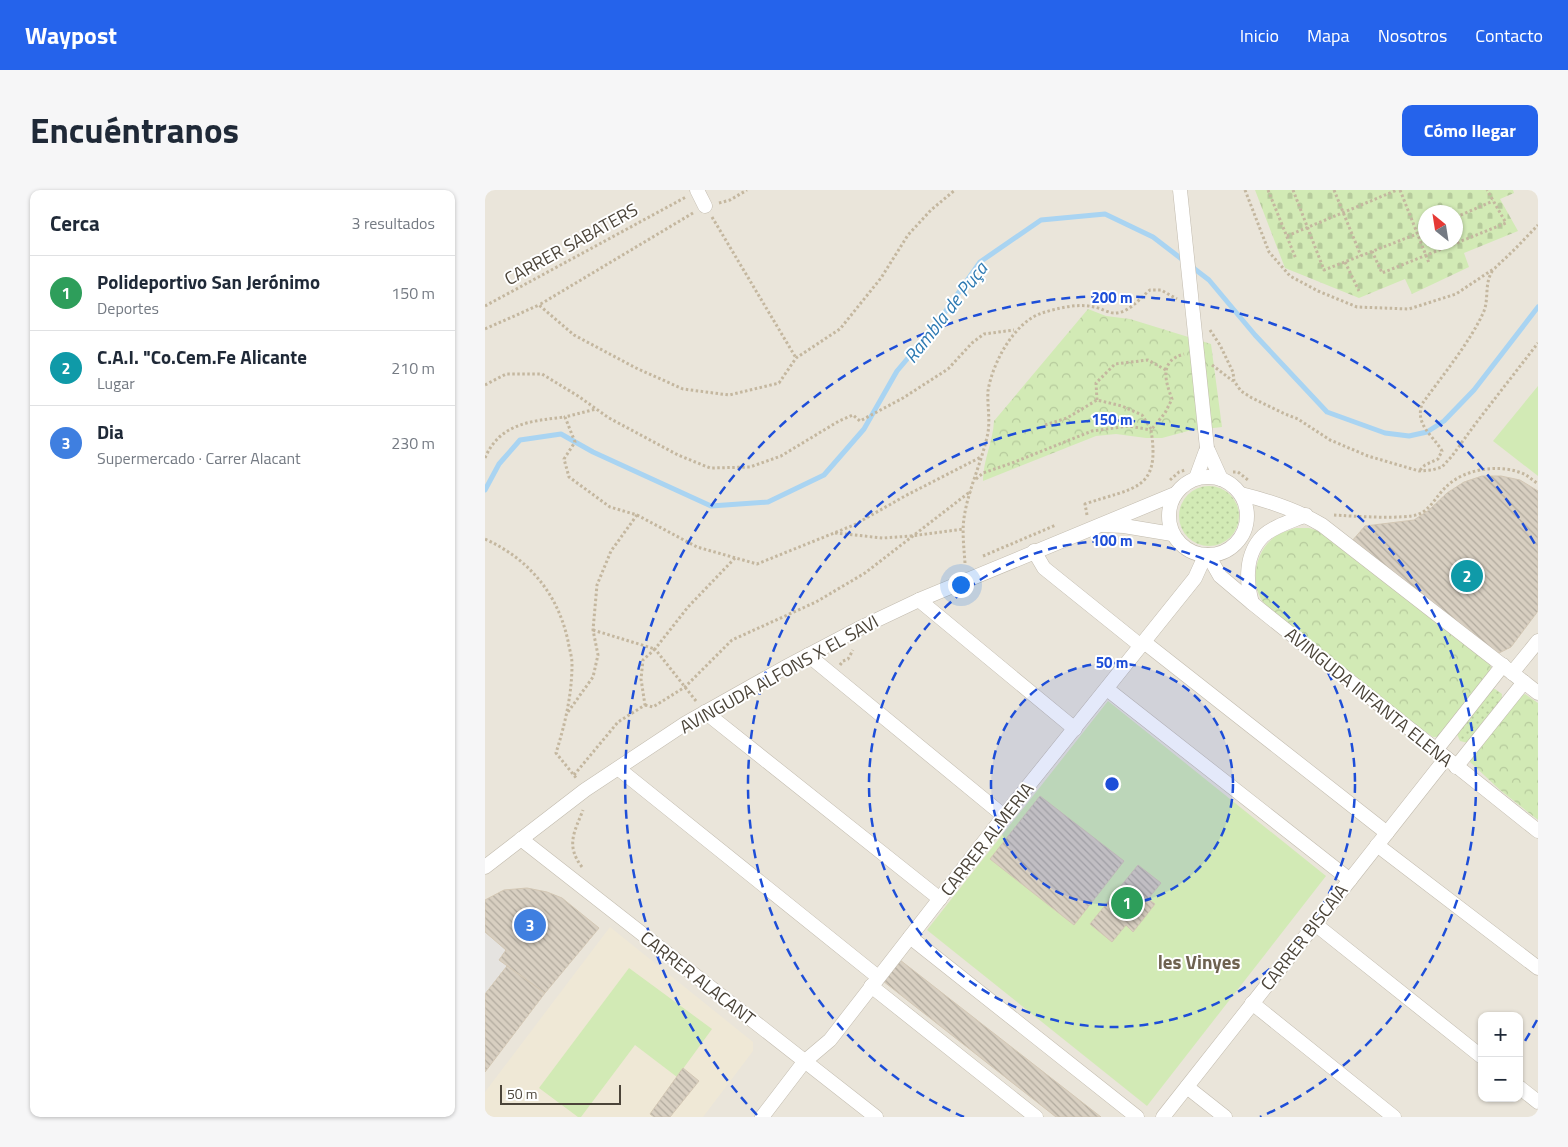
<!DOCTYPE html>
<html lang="es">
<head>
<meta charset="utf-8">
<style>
	body { margin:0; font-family:"Titillium Web",sans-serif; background:#f6f6f7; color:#1f2937 }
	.controls { position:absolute; right:15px; bottom:15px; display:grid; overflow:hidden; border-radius:10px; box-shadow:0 1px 4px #0004 }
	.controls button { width:45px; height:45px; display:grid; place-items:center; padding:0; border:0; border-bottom:1px solid #e0e1e3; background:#fff; color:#1f2937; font:25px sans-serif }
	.compass { position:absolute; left:933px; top:15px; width:45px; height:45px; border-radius:50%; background:#fff; box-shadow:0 1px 4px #0004; rotate:330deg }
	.scale { position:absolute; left:15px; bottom:12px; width:121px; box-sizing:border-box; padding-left:5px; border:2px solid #4b4439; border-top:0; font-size:14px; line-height:18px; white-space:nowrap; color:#4b4439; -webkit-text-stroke:4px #fff; paint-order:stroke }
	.you { position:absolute; left:475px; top:394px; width:18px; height:18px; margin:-12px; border:4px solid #fff; border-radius:50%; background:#1a73e8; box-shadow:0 0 0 8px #1a73e833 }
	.badge { display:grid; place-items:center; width:32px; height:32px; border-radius:50%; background:#2563eb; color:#fff; font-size:16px; font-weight:700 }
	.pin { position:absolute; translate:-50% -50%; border:2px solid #fff; box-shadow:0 1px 5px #0006 }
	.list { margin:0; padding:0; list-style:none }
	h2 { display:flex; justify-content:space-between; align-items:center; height:65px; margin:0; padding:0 20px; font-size:21px }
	h2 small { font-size:16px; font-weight:400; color:#747a83 }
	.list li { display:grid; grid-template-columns:32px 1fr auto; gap:15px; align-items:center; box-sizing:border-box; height:75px; padding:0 20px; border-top:1px solid #e0e1e3 }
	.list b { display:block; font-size:19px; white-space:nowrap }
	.list p { margin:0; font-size:16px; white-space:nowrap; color:#747a83 }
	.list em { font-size:16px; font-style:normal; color:#747a83 }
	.map { position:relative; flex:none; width:1053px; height:927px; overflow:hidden; border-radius:10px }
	header { display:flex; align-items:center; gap:30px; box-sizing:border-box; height:70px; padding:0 25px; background:#2563eb; color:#fff }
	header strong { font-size:24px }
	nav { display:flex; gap:28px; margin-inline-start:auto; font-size:18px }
	.intro { display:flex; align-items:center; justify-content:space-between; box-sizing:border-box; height:120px; padding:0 30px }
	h1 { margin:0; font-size:35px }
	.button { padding:12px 22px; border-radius:10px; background:#2563eb; color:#fff; font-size:18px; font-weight:700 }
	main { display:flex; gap:30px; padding:0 30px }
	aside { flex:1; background:#fff; border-radius:10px; box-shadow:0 1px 4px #0004 }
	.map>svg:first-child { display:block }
	.residential { fill:#eae5da; fill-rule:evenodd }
	.education { fill:#efe8d6 }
	.grass { fill:url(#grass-dots) }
	.forest { fill:url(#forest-crowns) }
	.cemetery { fill:url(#cemetery-stones); fill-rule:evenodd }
	.pitch { fill:#d2eab5 }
	.parking { fill:#e5e3e0 }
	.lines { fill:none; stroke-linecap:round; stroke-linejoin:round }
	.stream { stroke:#a9d4f2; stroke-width:5 }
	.building { fill:url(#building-back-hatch); stroke:#d3c7b4 }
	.street-casing { stroke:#c2bbae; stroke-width:15 }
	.path { stroke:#c4b79f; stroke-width:3; stroke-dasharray:2.5 2.5; stroke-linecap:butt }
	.street { stroke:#fff; stroke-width:14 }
	.street-bridge-casing { stroke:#c2bbae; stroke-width:15; stroke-linecap:butt }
	.street-bridge { stroke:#fff; stroke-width:14 }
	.ring { fill:none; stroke:#1d4ed8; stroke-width:2.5; stroke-dasharray:9 6 }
	.labels { text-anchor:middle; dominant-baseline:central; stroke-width:4; stroke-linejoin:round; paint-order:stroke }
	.street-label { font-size:18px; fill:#4b4439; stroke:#fff }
	.water-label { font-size:19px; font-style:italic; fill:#2e7ab2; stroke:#fff }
	.neighbourhood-label { font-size:19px; font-weight:bold; fill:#6e6250; stroke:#fff }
	.centre { fill:#1d4ed8; stroke:#fff; stroke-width:2.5 }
	.ring-label { font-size:15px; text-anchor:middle; font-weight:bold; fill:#1d4ed8; stroke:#fff; stroke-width:4; stroke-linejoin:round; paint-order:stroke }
</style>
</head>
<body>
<header>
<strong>Waypost</strong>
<nav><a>Inicio</a><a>Mapa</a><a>Nosotros</a><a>Contacto</a></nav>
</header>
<div class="intro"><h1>Encuéntranos</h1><a class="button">Cómo llegar</a></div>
<main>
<aside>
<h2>Cerca<small>3 resultados</small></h2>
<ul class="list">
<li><span class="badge" style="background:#2e9e5b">1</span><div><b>Polideportivo San Jerónimo</b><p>Deportes</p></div><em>150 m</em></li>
<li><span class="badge" style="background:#0f9aa8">2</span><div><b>C.A.I. &quot;Co.Cem.Fe Alicante</b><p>Lugar</p></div><em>210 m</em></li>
<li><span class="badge" style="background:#3f7fe0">3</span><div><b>Dia</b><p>Supermercado · Carrer Alacant</p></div><em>230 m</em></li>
</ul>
</aside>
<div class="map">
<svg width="1053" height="927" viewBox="0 0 1053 927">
	<defs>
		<pattern id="grass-dots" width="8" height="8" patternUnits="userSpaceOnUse" patternTransform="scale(1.25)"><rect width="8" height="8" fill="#d2eab5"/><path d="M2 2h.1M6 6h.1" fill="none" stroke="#b6ca9c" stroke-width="1.8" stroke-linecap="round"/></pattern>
		<pattern id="forest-crowns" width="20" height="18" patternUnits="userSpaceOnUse" patternTransform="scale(1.25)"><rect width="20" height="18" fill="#d2eab5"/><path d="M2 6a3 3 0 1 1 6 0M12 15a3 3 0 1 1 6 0" fill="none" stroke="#b6ca9c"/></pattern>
		<pattern id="cemetery-stones" width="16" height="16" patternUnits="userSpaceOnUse" patternTransform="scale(1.25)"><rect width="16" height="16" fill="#d2eab5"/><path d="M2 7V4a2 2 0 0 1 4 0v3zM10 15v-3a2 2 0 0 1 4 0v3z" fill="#b6ca9c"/></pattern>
		<pattern id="building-back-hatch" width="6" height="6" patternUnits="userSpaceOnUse" patternTransform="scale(1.25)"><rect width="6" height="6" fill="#d8cfc1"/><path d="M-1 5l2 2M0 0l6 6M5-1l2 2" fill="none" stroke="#b1aa9e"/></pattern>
	</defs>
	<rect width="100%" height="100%" fill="#f6f3ec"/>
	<!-- residential -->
	<path class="residential" d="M0 0H1053V927H0ZM941 22H971V52H941ZM997 826H1034V908H997Z"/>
	<!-- education -->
	<path class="education" d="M125 737 268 852V861L218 927H0V902Z"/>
	<!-- grass -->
	<g class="grass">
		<circle cx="724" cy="326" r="30"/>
		<path d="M1006 499H1010L1017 504 1016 512 983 553 975 551 972 544Z"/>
	</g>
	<!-- forest -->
	<g class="forest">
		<path d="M603 119 621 126 645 129 726 154 737 237 703 241 677 248H661L631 244 611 246 498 291C498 270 508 252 509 231Z"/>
		<path d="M811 338H824L840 343 1004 471 1006 478 1004 485 953 547H948L923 530 785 419C782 416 777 412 775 407 766 389 771 363 786 350 793 343 802 341 811 338Z"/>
		<path d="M1040 504 1053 513V630L1015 600 985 572V568L1035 507Z"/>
	</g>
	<!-- cemetery -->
	<path class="cemetery" d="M770 0H1028L1029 3 1015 9 1033 41 979 63 984 77 927 104 920 89 874 108 800 78ZM941 22H971V52H941Z"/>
	<!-- pitch -->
	<g class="pitch">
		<path d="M1053 196V286L1008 251Z"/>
		<path d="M623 511 841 686 662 916 442 740Z"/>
		<path d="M144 778 227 839 192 887 150 855 96 927H93L54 898Z"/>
	</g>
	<!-- parking -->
	<path class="parking" d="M0 742 21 760 14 770 22 776 0 804Z"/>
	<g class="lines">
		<!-- stream -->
		<path class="stream" d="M0 300 14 274 35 250 76 244 108 262 226 316 283 312 339 285 379 239 412 181 451 135 495 72 556 30 620 24 668 47 724 90 770 145 842 222 900 243 924 246 942 242 959 231 989 200 1053 117"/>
	</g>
	<!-- building -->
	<g class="building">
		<path d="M997 286H1016L1035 290 1053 301V421L1026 457 1014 463 1002 461 867 351 880 336 929 330 944 320 962 303 979 292Z"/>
		<path d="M555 606 639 671 589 735 505 669Z"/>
		<path d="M653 675 676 693 663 709 670 714 648 742 641 735 627 752 605 734Z"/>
		<path d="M42 698 62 702 77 708 114 738 60 803 14 770 21 760 0 742V710L19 700Z"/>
		<path d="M415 770 616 927H571L398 791Z"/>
		<path d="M22 776 60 803 0 882V804Z"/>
		<path d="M198 878 214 891 185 927H169L165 924Z"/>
	</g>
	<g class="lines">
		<defs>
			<g id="street">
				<path d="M212 0 220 16"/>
				<path d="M722 258 736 289"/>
				<circle cx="723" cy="326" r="39"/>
				<path d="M711 288 722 258"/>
				<path d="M756 304C785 311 812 320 837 335L1053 503"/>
				<path d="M617 335 639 336 687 344"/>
				<path d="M549 361 559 378 656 456"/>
				<path d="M723 365 735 386 767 413 1053 641"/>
				<path d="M434 410 590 539"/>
				<path d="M767 413C761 391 760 364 778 346 789 336 807 331 821 325"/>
				<path d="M659 452 902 643"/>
				<path d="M323 465 519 626"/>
				<path d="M1027 483 1053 451"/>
				<path d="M622 499 865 690"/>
				<path d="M220 522 455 709"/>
				<path d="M951 560 1018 475"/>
				<path d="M971 577 1039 492"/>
				<path d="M134 579 393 787"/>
				<path d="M36 649 391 927"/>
				<path d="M892 655 1053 778"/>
				<path d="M0 677 100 600 201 533 299 478 377 437 434 410 690 304"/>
				<path d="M830 734 997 867"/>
				<path d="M425 747 652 927"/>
				<path d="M386 796 551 927"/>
				<path d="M767 813 909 927"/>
				<path d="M702 897 740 927"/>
				<path d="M1034 897 1053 912"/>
				<path d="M277 927 319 872 345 850 519 626 710 388 720 366"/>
				<path d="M678 927 961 568"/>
			</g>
		</defs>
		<!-- street casing -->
		<use href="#street" class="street-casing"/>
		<!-- path -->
		<g class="path">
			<path d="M760 0 784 62 805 86 833 101 872 117 924 119 971 104 1010 78 1030 59 1053 35"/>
			<path d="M783 0 811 69"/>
			<path d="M808 0 839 80 932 44"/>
			<path d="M849 0 876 66"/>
			<path d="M915 0 944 73"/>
			<path d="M234 13 245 10 262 0"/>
			<path d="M208 23 54 115 89 145 151 178 198 199 244 205 294 193 311 168 355 139 396 88 423 45 446 20 470 0"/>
			<path d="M227 27 311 168"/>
			<path d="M971 27 1008 11"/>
			<path d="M802 46 912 0"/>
			<path d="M887 61 897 83 1021 33 1002 0"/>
			<path d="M860 72 874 101"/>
			<path d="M0 116 201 7"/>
			<path d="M0 139 54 115"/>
			<path d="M725 140 735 155 748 182 749 191 756 201 767 208 800 224 813 229 845 250 883 266 934 281 947 280 957 277 967 266 991 233 1053 153"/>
			<path d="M727 175 748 191"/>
			<path d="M0 195 21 184H57L93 206 124 228 193 265 225 278 265 277 296 266 354 231 368 225 375 231 418 208 463 179 487 153 499 144 529 140"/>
			<path d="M612 210 611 193 630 174 663 170 681 180"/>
			<path d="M560 235 582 228 612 210 637 216 657 225 666 239"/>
			<path d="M0 268C15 233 46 231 80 227"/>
			<path d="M935 280 940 275 953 269 957 261C947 244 930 235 937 214 957 186 986 151 999 121 1004 108 999 93 1008 80"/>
			<path d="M748 282H753L763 290"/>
			<path d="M491 289 498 283 527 273 607 241 644 236 666 240"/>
			<path d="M685 290 694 282 700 280"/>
			<path d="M152 325 212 357 272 374 369 335 420 306 496 267"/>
			<path d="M602 325 600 314C648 297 676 302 666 240L680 223 687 209C680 190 674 171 699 164"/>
			<path d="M849 325C866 326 920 330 934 324 945 320 952 305 961 297 979 278 1018 273 1041 285 1045 288 1049 291 1053 294"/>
			<path d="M350 343 398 348 426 346 479 339"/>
			<path d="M0 349C44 369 73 404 83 451 84 458 87 466 87 474 87 505 80 534 71 563L92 589"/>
			<path d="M498 366 571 335"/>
			<path d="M480 373C479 358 477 343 479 328 483 300 496 274 502 247 506 232 502 216 503 201 507 174 529 132 557 123 573 118 593 113 609 117 616 118 625 124 631 123 645 122 655 108 665 100H676L692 109"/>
			<path d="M108 440 170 459"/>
			<path d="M355 475 358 471 363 469 368 460"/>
			<path d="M211 511 170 459 203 417 250 368"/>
			<path d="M160 515 168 517 200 497 247 450 331 412 380 383 486 301"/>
			<path d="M83 522 108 487 113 465 108 440 112 395 126 361 152 325 125 317 84 287 79 269 90 252 80 227 111 219"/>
			<path d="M89 585 133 532 160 515 156 489 158 470 170 459"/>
			<path d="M97 677C80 655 90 641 98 620"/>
		</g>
		<!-- street -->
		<use href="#street" class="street"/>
		<defs>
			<path id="street-bridge" d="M695 0 722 258"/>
		</defs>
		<!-- street-bridge casing -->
		<use href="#street-bridge" class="street-bridge-casing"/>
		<!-- street-bridge -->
		<use href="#street-bridge" class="street-bridge"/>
	</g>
	<!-- distance rings -->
	<circle cx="627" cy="594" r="121" fill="#1d4ed8" fill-opacity=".12"/>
	<g class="ring">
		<circle cx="627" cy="594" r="121"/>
		<circle cx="627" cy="594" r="243"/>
		<path d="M479 927A364 364 0 1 1 775 927"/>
		<path d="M1052 830A486 486 0 0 1 1035 859M272 925A486 486 0 1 1 1052 358"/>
	</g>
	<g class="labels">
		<!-- street labels -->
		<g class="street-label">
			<text transform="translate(86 54) rotate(-29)">CARRER SABATERS</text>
			<text transform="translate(294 484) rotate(-29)">AVINGUDA ALFONS X EL SAVI</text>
			<text transform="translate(884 507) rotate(39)">AVINGUDA INFANTA ELENA</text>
			<text transform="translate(502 649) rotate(-52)">CARRER ALMERIA</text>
			<text transform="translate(819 747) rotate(-52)">CARRER BISCAIA</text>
			<text transform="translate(213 788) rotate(38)">CARRER ALACANT</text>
		</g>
		<!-- water labels -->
		<g class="water-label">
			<text transform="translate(460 122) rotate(-52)">Rambla de Puça</text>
		</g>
		<!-- neighbourhood labels -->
		<g class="neighbourhood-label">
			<text x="714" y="771">les Vinyes</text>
		</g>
	</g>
	<circle cx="627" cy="594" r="8" class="centre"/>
	<g class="ring-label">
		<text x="627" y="113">200 m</text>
		<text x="627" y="235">150 m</text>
		<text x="627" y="356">100 m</text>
		<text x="627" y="478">50 m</text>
	</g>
</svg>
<div class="controls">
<button>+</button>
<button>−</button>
</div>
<svg class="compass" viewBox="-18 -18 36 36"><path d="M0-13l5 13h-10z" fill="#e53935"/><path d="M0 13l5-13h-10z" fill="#747a83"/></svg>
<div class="scale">50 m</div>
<div class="you"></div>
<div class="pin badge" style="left:642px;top:713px;background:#2e9e5b">1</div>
<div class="pin badge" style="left:982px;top:386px;background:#0f9aa8">2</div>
<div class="pin badge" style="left:45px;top:735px;background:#3f7fe0">3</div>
</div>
</main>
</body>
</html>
